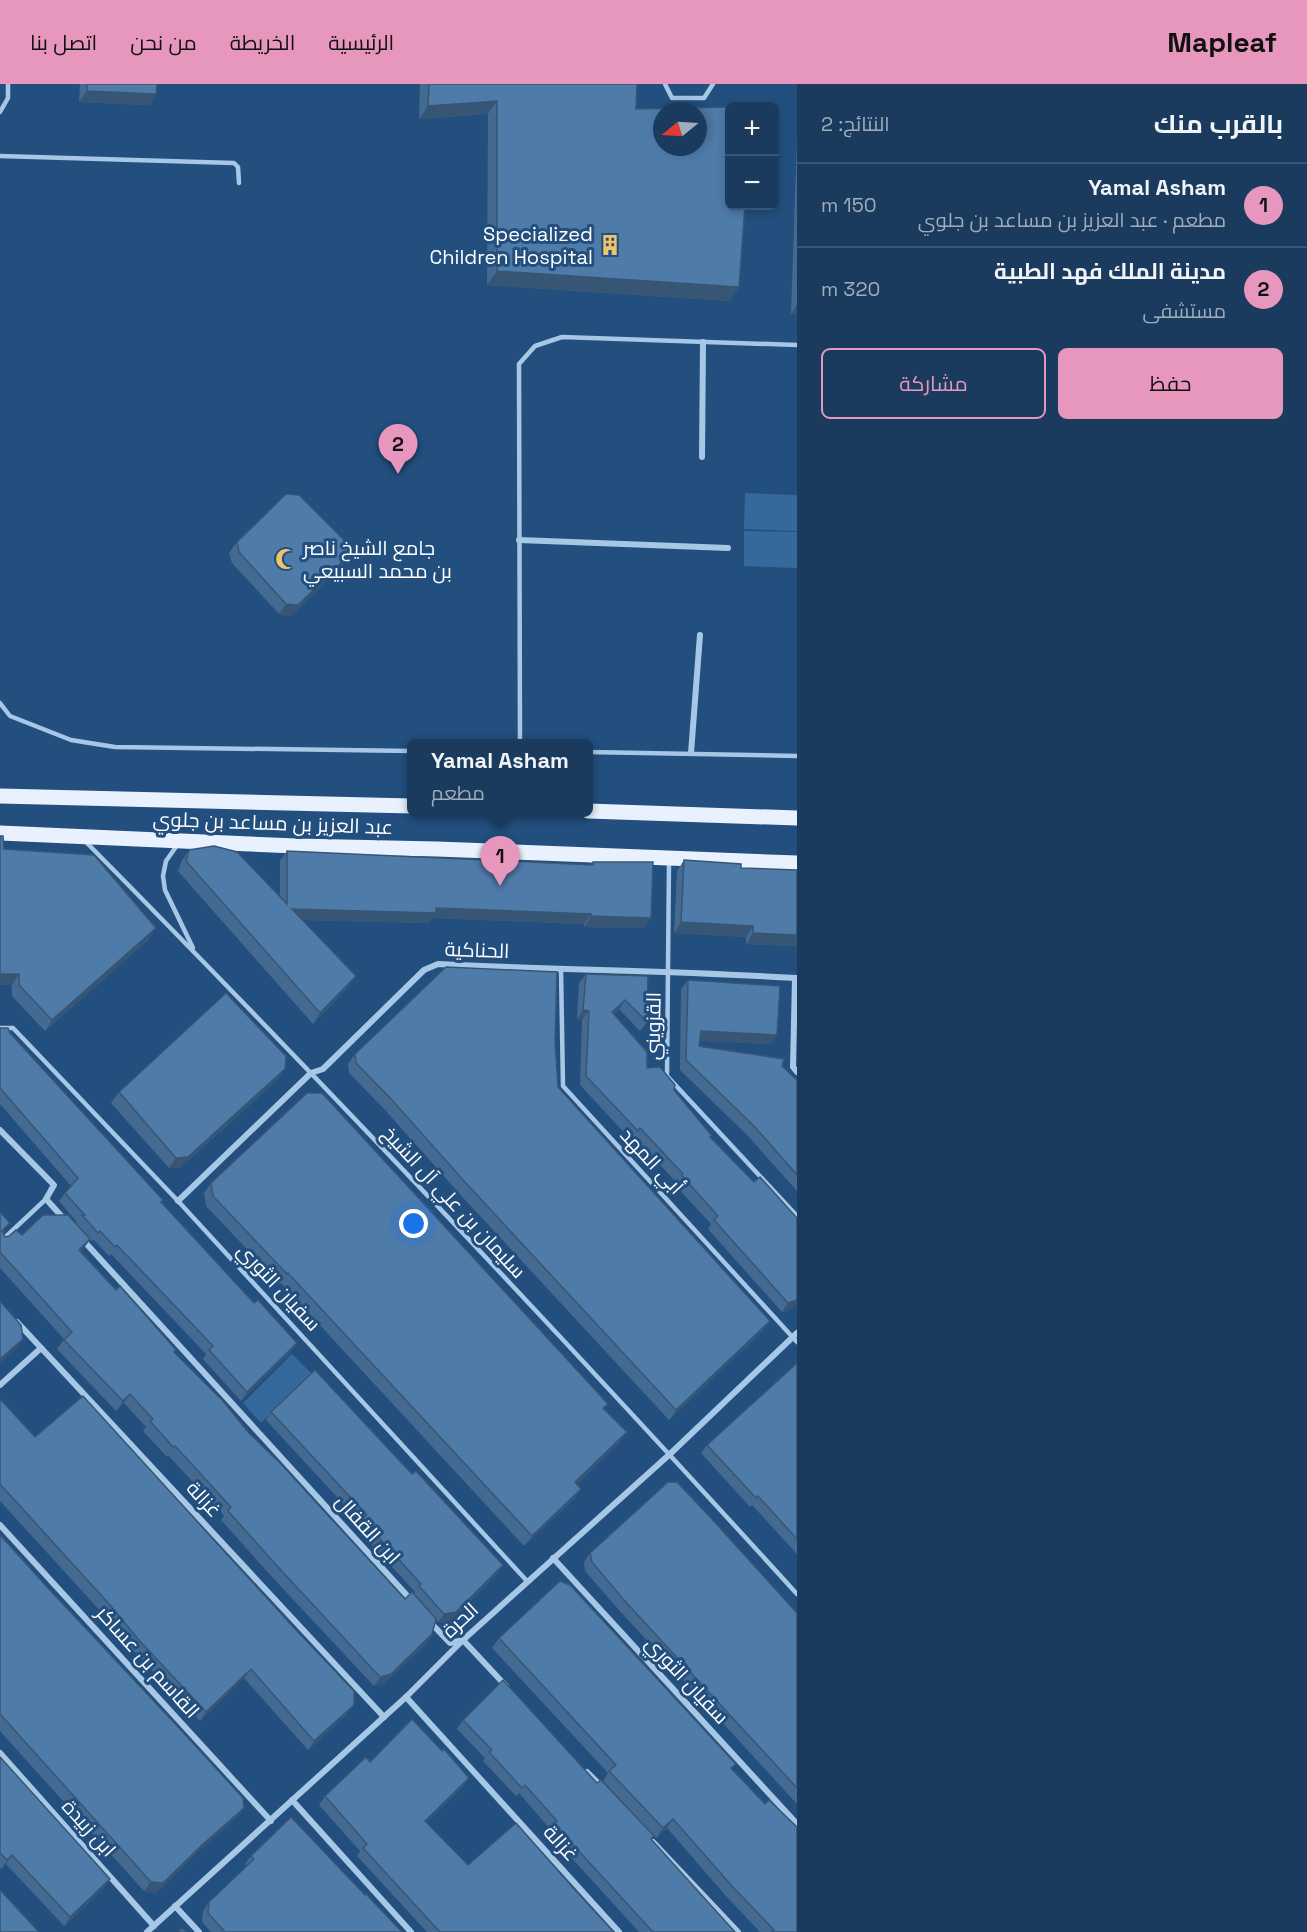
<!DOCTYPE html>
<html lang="ar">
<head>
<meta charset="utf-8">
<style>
	body { margin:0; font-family:"Space Grotesk",Cairo,sans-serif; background:#274667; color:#f1f3f6; direction:rtl }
	.controls { position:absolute; right:18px; top:18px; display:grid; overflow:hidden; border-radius:9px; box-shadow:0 3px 9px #0003 }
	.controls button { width:54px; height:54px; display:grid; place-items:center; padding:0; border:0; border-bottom:2px solid #385573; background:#1a3b5e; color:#f1f3f6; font:30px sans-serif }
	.compass { position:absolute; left:653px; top:18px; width:54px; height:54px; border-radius:50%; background:#1a3b5e; box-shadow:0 3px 9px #0003; rotate:252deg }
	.you { position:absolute; left:414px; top:1140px; width:21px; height:21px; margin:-15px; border:4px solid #fff; border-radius:50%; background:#1a73e8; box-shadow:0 0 0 9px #1a73e833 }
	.badge { display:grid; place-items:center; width:39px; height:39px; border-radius:50%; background:#e797bd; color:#111; font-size:20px; font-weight:700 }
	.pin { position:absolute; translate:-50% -50px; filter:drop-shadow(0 2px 3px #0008) }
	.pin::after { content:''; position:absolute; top:32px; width:21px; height:18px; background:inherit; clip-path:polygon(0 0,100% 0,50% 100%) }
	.popup { position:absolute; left:407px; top:655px; width:186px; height:78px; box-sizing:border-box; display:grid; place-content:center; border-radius:9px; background:#1a3b5e; filter:drop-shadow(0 2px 4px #0005); font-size:20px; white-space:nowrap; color:#9fadbc }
	.popup b { font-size:22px; color:#f1f3f6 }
	.popup::after { content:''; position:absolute; left:50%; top:100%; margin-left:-12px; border:12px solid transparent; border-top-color:#1a3b5e }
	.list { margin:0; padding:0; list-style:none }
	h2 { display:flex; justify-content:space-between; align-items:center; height:78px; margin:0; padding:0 24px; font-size:26px }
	h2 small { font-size:20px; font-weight:400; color:#9fadbc }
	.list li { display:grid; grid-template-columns:39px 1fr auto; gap:18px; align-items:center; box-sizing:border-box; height:84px; padding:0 24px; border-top:2px solid #385573 }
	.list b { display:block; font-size:22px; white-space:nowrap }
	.list p { margin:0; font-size:20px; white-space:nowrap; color:#9fadbc }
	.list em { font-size:20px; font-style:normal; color:#9fadbc }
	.actions { display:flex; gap:12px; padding:18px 24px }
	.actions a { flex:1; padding:14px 0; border:2px solid #e797bd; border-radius:9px; text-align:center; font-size:21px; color:#e797bd }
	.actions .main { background:#e797bd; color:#111 }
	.map { position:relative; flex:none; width:797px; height:1848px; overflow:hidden; direction:ltr }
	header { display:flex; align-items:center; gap:36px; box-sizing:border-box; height:84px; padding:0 30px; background:#e797bd; color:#111 }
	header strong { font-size:28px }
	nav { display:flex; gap:33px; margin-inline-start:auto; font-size:21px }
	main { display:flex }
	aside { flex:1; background:#1a3b5e }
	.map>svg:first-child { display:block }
	.green { fill:#35699c }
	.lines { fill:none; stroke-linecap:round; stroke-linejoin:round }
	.service { stroke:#a7c7e6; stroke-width:4.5 }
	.minor { stroke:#a7c7e6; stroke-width:6 }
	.primary { stroke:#e8f1fd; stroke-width:15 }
	.wall { fill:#446a91 }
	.shaded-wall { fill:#375676 }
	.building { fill:#4f7ba9; stroke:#375676; stroke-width:1.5; fill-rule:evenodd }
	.labels { text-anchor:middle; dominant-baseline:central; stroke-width:6; stroke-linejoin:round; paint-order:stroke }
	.poi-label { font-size:20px; fill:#fff; stroke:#224f7e; text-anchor:end }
	.street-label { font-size:20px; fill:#fff; stroke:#224f7e }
</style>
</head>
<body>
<header>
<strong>Mapleaf</strong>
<nav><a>الرئيسية</a><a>الخريطة</a><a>من نحن</a><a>اتصل بنا</a></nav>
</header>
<main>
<aside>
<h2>بالقرب منك<small>النتائج: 2</small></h2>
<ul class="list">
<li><span class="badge">1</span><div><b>Yamal Asham</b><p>مطعم · عبد العزيز بن مساعد بن جلوي</p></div><em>150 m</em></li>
<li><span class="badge">2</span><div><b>مدينة الملك فهد الطبية</b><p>مستشفى</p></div><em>320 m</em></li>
</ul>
<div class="actions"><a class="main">حفظ</a><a>مشاركة</a></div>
</aside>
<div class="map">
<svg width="797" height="1848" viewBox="0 0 797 1848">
	<rect width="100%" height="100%" fill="#224f7e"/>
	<!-- green -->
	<g class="green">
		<path d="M745 409 797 411V447L744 445Z"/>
		<path d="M744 447 797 448V484L744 482Z"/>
		<path d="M292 1270 311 1289 261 1339 243 1319Z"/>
	</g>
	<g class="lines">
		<!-- service -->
		<g class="service">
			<path d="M665 0 672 14H704L713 0"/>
			<path d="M0 28 8 14V0"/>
			<path d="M0 72 234 79 238 83 239 99"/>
			<path d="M0 619 10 632 71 656 115 663 412 667"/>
			<path d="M520 660 519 280 535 262 562 253 797 261"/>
			<path d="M588 668 797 672"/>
			<path d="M86 758C328 1003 565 1255 797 1510"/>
			<path d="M178 760 166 777 163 792 165 806 193 864"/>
			<path d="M669 778 667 992 797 1132"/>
			<path d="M561 886 563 1002 797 1258"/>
			<path d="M0 944H13L178 1117 527 1497"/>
			<path d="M0 1158 46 1115"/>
		</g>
		<!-- minor -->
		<g class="minor">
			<path d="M702 373 703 258"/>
			<path d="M519 456 728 464"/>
			<path d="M691 669 700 551"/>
			<path d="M795 894 793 983 797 988"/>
			<path d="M0 1046 54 1101 46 1115 65 1136"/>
			<path d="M178 1117 311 989 323 985 424 886 438 880C558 886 677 887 797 894"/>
			<path d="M82 1155 413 1518"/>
			<path d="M17 1238 384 1633"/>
			<path d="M0 1301 41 1264"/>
			<path d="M0 1441 271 1737"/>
			<path d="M553 1474 797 1740"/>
			<path d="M429 1537 450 1559 463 1556 506 1602"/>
			<path d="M406 1613 619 1848"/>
			<path d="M0 1669 154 1842"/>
			<path d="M587 1688 603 1704"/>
			<path d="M292 1716 411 1848"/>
			<path d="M653 1758 738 1848"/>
			<path d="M175 1822 199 1848"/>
			<path d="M147 1848 406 1613 463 1556 670 1370 797 1249"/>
		</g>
		<!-- primary -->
		<g class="primary">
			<path d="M0 712 412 722"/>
			<path d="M588 727 797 734"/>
			<path d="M0 749 296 762 437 765 797 779"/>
		</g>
	</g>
	<!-- wall -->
	<g class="wall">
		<path d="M80 0H157L156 10 149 21 79 18Z"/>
		<path d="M420 0H637L636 25 739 203 729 217 487 201 488 30 419 35Z"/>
		<path d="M797 54V230H791Z"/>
		<path d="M237 458 348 472 341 483 291 532 279 530 232 479 229 469Z"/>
		<path d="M4 765 149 855 45 947 12 912Z"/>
		<path d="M189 766 280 812V777L287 767 590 781 593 778 644 844 584 843V840L432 834 429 839 303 836 349 902 313 940 178 787 182 776Z"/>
		<path d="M684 776 741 784 797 786V862L746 860V853L674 849 677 787Z"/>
		<path d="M586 890 648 892 647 938 640 947 619 925 614 930 647 984 674 1006 712 1052 711 1054 754 1098 791 1225 782 1228 708 1145 711 1140 675 1101 677 1099 634 1053 631 1056 580 1001 582 936 577 935 579 899Z"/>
		<path d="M688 896 771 960 700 957 699 962 782 982 797 996V1107L749 1053 680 986 681 905Z"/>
		<path d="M0 944 10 949 161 1118 291 1268 241 1317 203 1275 206 1270 111 1170 109 1172 94 1156 92 1157 90 1156 81 1167 249 1349 405 1515 413 1510 415 1508 357 1444 360 1438 266 1336 271 1328 412 1390 503 1481 497 1490 451 1537 438 1538 436 1536 426 1560 384 1599 374 1602 272 1493 221 1436 224 1432 168 1371 167 1373 143 1347 146 1343 124 1319 116 1327 57 1265 64 1255 0 1184V1128L5 1153 22 1151 76 1139 77 1138 59 1117 65 1109 71 1102 0 1020Z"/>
		<path d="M555 957 558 1003 763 1247 669 1336 457 1107 386 1027 349 989 348 980 355 970Z"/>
		<path d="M285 985 277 996 180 1084H169L111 1019 119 1008Z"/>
		<path d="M211 1099 608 1320 604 1325 620 1358 577 1400 581 1405 574 1415 524 1462 281 1199 280 1200 206 1122 204 1109Z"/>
		<path d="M797 1279V1470L752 1421 750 1423 701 1369 707 1361Z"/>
		<path d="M0 1315 35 1353 347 1630 308 1666 244 1594 200 1637 132 1565 103 1530 0 1417Z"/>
		<path d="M0 1451 244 1724 237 1733 195 1770 156 1809 144 1807 0 1647Z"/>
		<path d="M590 1469 797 1529V1720L618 1525 585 1487 584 1478Z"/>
		<path d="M499 1554 732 1686 797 1848H760L726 1812 667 1744 656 1754 603 1697 608 1689 492 1564Z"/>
		<path d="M463 1636 597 1699 652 1756 735 1848H639L548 1748 550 1745 519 1709 516 1712 483 1677 485 1674 457 1645Z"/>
		<path d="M0 1673 104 1804 64 1842 6 1780 1 1785 0 1784Z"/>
		<path d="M370 1678 469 1694 463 1703 426 1738 468 1781 576 1807 614 1848H427L357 1772 360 1767 319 1721 325 1712Z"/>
		<path d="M251 1772 365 1811 402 1848H211L202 1838 203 1827 209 1818 247 1782 245 1780Z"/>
	</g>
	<!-- shaded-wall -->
	<g class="shaded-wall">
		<path d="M87 7 156 10 149 21 79 18Z"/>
		<path d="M497 17 488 30 419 35 428 22Z"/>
		<path d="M497 187 739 203 729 217 487 201Z"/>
		<path d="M797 221V230H791Z"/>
		<path d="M348 472 341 483 291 532 279 530 286 520Z"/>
		<path d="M436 824 591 830 584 840 432 834 429 839 285 836 292 825Z"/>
		<path d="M591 832 651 834 644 844 584 843Z"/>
		<path d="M681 838 753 842 746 853 674 849Z"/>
		<path d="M156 844 149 855 45 947 52 936Z"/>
		<path d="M753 849 797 851V862L746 860Z"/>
		<path d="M0 890H19L12 901H0Z"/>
		<path d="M356 892 349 902 313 940 320 929Z"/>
		<path d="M625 916 619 925 606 938 612 928Z"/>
		<path d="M583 926 589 927 582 936 577 935Z"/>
		<path d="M701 947 777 951 771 960 694 957Z"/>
		<path d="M285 985 277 996 180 1084H169L176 1074Z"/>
		<path d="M90 1155 84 1164 72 1175 79 1166Z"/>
		<path d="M797 1216V1219L791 1225 782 1228 788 1219Z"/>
		<path d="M770 1237 763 1247 669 1336 676 1326Z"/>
		<path d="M23 1255 16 1265 0 1279V1275Z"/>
		<path d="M297 1259 291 1268 241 1317 247 1308Z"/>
		<path d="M130 1310 124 1319 116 1327 123 1317Z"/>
		<path d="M627 1348 620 1358 568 1409 575 1398Z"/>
		<path d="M581 1405 574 1415 524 1462 532 1452Z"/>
		<path d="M503 1481 497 1490 451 1537 438 1538 444 1530Z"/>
		<path d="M432 1550 426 1560 384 1599 374 1602 380 1593Z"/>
		<path d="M251 1585 244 1594 200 1637 206 1628Z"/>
		<path d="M354 1621 347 1630 308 1666 314 1657Z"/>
		<path d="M469 1694 463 1703 419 1745 425 1737Z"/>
		<path d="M244 1724 237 1733 195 1770 156 1809 144 1807 151 1798 202 1761Z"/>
		<path d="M673 1735 667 1744 656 1754 663 1744Z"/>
		<path d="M12 1771 6 1780 1 1785 7 1776Z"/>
		<path d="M110 1795 104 1804 64 1842 70 1833Z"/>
	</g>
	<!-- building -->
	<g class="building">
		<path d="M87 0H157L156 10 87 7Z"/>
		<path d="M429 0H637L636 25 729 23V122H745L739 203 497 187V17L428 22ZM662 27H698V63H662Z"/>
		<path d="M286 410 299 411 349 461 348 472 298 521 286 520 239 468 237 458Z"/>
		<path d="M0 752H3L4 765 94 771 156 844 52 936 19 901V890H0Z"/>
		<path d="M214 762 237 768 287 820V767L593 781V778H653L651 834 591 832V830L436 824V829L292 825 356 892 320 929 186 777 189 766Z"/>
		<path d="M684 776 741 780V784L797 786V851L753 849V842L681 838Z"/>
		<path d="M446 883 557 888 555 957 558 1003 770 1237 676 1326 464 1097 393 1017 356 979 355 970Z"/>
		<path d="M586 890 648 892 647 938 625 916 612 928 647 968V984L660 983 675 1001 674 1006 712 1052 710 1053 754 1098 760 1093 797 1134V1216L788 1219 714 1136 718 1132 682 1092 683 1090 640 1044 638 1047 586 992 589 927 583 926Z"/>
		<path d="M688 896 780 902 777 951 701 947 699 962 784 975 782 982 797 996V1091L755 1043 686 976Z"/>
		<path d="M226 909 286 972 285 985 188 1073 176 1074 119 1008Z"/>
		<path d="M0 944H8L10 949 163 1116 161 1118 254 1219 258 1216 297 1259 247 1308 209 1266 213 1262 117 1161 115 1163 100 1147 98 1149 82 1131H85L65 1109 78 1094 0 1004Z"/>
		<path d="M307 1009H322L608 1320 603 1324 627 1348 575 1398 581 1405 532 1452 288 1189 287 1190 213 1112 211 1099Z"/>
		<path d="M0 1128 10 1139 2 1147 5 1153 9 1152 16 1146 22 1151 43 1131H68L90 1155 79 1166 116 1206 120 1202 176 1266 174 1268 223 1317 249 1349 280 1379 405 1515 412 1508 436 1535 432 1550 391 1590 380 1593 279 1484 228 1427 231 1423 175 1362 173 1363 150 1337 153 1335 130 1310 123 1317 64 1256 72 1248 0 1168Z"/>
		<path d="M0 1217 21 1241 23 1255 0 1275Z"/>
		<path d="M797 1279V1455L758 1412 756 1414 707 1361Z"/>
		<path d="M315 1286 412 1390 416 1387 503 1481 456 1528 444 1530 419 1502 421 1500 362 1435 367 1431 271 1328Z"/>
		<path d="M83 1312 295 1545 354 1607V1621L314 1657 251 1585 206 1628 138 1555 110 1521 0 1400V1315L35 1353Z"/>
		<path d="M668 1398H677L710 1433 797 1529V1704L624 1516 592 1478 590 1469Z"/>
		<path d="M0 1451 48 1504 180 1645 243 1714 244 1724 202 1761 163 1799 151 1798 0 1630Z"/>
		<path d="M560 1497 570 1501 736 1680 731 1684 765 1720 769 1716 797 1743V1848H772L774 1846 732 1802 673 1735 663 1744 609 1687 616 1681 499 1554Z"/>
		<path d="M503 1596 597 1699 601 1696 654 1752 651 1755 735 1848H653L554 1740 557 1737 525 1701 522 1704 489 1668 492 1666 463 1636Z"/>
		<path d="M412 1635 442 1667 444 1665 469 1694 425 1737 468 1781 516 1739 576 1807 614 1848H440L363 1764 367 1760 325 1712 366 1673 370 1678Z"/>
		<path d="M0 1673 110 1795 70 1833 12 1771 7 1776 0 1769Z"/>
		<path d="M291 1733 365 1811 366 1810 402 1848H225L208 1829 209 1818 254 1775 251 1772Z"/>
		<path d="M0 1806 39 1848H0Z"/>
		<path d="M182 1844 186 1848H178Z"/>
	</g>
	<!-- icons -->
	<defs>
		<symbol id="building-bare" viewBox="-9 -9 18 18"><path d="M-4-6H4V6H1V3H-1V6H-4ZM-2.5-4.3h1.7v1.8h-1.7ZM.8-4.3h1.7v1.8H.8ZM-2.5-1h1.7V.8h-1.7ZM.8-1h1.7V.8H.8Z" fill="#f2c469" stroke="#224f7e" stroke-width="2.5" paint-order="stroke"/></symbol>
		<symbol id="mosque-bare" viewBox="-9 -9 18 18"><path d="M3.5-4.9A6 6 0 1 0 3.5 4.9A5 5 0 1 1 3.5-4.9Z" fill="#f2c469" stroke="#224f7e" stroke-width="2.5" paint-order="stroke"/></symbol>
	</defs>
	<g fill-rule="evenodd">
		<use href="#building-bare" x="595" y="146" width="30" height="30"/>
		<use href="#mosque-bare" x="271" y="460" width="30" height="30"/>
	</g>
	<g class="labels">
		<!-- poi labels -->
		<g class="poi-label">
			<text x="593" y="150">Specialized<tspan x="593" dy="23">Children Hospital</tspan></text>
			<text x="303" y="464" text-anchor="start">جامع الشيخ ناصر<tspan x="303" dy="23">بن محمد السبيعي</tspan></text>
		</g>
		<!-- street labels -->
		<g class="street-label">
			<text transform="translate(273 739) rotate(2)">عبد العزيز بن مساعد بن جلوي</text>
			<text transform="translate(477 866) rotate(2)">الحناكية</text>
			<text transform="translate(653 942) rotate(-89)">القزويني</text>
			<text transform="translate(652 1077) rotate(47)">أبي المهد</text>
			<text transform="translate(454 1118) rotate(47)">سليمان بن علي آل الشيخ</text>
			<text transform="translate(279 1203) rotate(47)">سفيان الثوري</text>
			<text transform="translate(204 1415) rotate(47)">غزالة</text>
			<text transform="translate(368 1445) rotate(48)">ابن القفال</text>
			<text transform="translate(460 1536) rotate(-43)">الحرة</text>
			<text transform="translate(148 1578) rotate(48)">القاسم بن عساكر</text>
			<text transform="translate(687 1596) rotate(47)">سفيان الثوري</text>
			<text transform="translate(89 1744) rotate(48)">ابن زبيدة</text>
			<text transform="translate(561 1759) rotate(48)">غزالة</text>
		</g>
	</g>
</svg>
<div class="controls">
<button>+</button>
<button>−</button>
</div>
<svg class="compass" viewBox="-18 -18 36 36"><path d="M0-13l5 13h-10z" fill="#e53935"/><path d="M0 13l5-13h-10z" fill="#9fadbc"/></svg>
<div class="you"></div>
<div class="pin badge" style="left:500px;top:802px">1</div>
<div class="popup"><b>Yamal Asham</b>مطعم</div>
<div class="pin badge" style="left:398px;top:390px">2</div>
</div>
</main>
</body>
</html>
